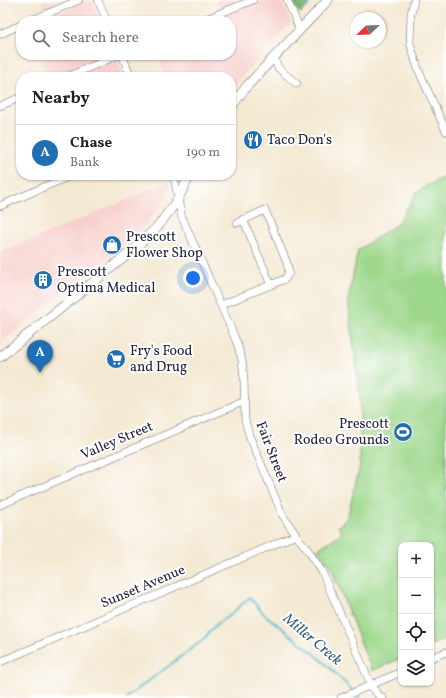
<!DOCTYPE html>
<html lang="en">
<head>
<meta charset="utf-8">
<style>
	body { margin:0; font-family:Vollkorn,serif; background:#f6f6f6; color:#202124 }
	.controls { position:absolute; right:12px; bottom:12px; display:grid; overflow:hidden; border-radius:8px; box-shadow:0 1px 3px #0004 }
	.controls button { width:36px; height:36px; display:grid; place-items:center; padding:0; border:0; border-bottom:1px solid #e0e0e0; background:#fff; color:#202124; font:20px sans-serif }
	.compass { position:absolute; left:350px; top:12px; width:36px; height:36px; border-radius:50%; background:#fff; box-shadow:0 1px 3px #0004; rotate:247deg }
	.you { position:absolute; left:193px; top:278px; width:14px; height:14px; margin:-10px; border:3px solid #fff; border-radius:50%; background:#1a73e8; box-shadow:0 0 0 6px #1a73e833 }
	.badge { display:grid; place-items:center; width:26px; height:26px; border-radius:50%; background:#1f6fb2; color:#fff; font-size:13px; font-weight:700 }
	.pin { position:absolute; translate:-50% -33px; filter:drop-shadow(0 1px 2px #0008) }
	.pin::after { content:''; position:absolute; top:21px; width:14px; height:12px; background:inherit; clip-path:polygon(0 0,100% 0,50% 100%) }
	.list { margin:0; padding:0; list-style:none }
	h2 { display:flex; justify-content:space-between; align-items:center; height:52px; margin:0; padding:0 16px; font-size:17px }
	h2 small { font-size:13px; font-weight:400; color:#757577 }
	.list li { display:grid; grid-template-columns:26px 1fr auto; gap:12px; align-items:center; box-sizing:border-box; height:56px; padding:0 16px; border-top:1px solid #e0e0e0 }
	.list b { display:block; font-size:15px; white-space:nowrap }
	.list p { margin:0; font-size:13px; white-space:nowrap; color:#757577 }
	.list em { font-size:13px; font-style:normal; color:#757577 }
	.icon { flex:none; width:22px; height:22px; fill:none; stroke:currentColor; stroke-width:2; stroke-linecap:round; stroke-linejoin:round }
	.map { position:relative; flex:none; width:446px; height:698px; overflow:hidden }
	.search { position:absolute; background:#fff; box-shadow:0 1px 3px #0004; left:16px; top:16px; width:220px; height:44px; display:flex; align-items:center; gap:10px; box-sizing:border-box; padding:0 14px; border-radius:16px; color:#757577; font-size:15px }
	.panel { position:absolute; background:#fff; box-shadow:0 1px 3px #0004; left:16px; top:72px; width:220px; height:108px; border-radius:16px }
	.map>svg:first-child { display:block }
	.built { fill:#f7d0cc }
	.green { fill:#9dd78b; stroke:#607c63 }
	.forest { fill:#7eb877; stroke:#506d59 }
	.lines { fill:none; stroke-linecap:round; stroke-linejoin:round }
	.stream { stroke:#4ab5c7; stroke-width:2 }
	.minor-casing { stroke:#6c6870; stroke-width:8 }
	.major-casing { stroke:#6c6870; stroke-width:10 }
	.minor { stroke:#fff; stroke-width:7 }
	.major { stroke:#fff; stroke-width:9 }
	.labels { text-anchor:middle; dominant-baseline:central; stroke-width:4; stroke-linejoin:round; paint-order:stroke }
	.poi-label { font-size:14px; fill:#22223b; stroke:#fff; text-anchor:start }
	.street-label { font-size:14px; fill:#22223b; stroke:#fff }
	.water-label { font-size:15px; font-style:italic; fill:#325d73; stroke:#fff }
</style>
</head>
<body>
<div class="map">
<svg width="446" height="698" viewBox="0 0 446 698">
	<rect width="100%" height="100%" fill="#fff"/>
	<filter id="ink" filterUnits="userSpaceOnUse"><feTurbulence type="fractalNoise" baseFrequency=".025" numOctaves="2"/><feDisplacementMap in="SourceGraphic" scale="8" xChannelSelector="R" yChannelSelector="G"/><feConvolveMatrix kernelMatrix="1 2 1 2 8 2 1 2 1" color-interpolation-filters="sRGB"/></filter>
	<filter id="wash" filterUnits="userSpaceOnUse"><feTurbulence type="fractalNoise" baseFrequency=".012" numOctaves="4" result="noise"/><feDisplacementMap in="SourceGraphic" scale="16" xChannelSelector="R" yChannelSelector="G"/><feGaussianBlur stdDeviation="0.9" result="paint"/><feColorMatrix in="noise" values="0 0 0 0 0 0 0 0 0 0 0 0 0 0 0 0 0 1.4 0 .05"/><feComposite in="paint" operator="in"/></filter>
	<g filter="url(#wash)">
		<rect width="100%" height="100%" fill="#f4e9d3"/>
		<!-- built -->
		<g class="built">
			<path d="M41 0H68L45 9Z"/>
			<path d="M216 0H242L220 9Z"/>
			<path d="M264 0H281L290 21V24L247 71 231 91V77H166L157 55H231V21H213Z"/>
			<path d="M88 1H90L93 4 100 21H40Z"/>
			<path d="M39 55H110L57 77H48Z"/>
			<path d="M116 60 118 62 124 77H90L87 71 112 61Z"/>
			<path d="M169 182 170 190 168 195 149 221 128 241 0 343V253Z"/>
		</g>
		<!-- green -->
		<path class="green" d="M446 175V639L431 645V545H401V658L372 671 330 565 318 549 342 533 338 526 347 519 360 465V399L348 300 358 250 397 224 417 192Z"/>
		<!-- forest -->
		<path class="forest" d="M292 0H313L301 13 297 10Z"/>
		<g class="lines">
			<!-- stream -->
			<g class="stream">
				<path d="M308 7 309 0"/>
				<path d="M126 698 203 640 212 629 221 621 229 616 250 597 257 606 264 614 317 656 332 670 360 698"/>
			</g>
		</g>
	</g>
	<g filter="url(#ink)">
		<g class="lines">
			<defs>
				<g id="minor">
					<path d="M98 0 107 21"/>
					<path d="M287 0 300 30"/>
					<path d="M414 0 411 14 410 43 418 69 446 131"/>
					<path d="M30 21 79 0"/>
					<path d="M201 21 253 0"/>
					<path d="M0 34 21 25"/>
					<path d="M122 55 131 77"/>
					<path d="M274 57 278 68 297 84"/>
					<path d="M67 77 118 55"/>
					<path d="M0 106 21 97"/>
					<path d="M172 175 175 182 181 215 229 324 237 343 242 360 244 378 245 420 249 435 283 516 296 535 310 553 322 572 371 685 378 695 383 698"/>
					<path d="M0 206 72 175"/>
					<path d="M243 219 271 285"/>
					<path d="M221 305 285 279 289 273 287 263 265 210 237 223"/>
					<path d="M0 505 245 401"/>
					<path d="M431 658 446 652"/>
					<path d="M0 662 296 535"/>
					<path d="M341 698 401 672"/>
				</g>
				<g id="major">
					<path d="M231 107 247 86 328 0"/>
					<path d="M0 357 132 251 159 225 178 199 190 175"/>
				</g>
			</defs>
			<!-- minor casing -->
			<use href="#minor" class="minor-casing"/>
			<!-- major casing -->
			<use href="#major" class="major-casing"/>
			<!-- minor -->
			<use href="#minor" class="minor"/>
			<!-- major -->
			<use href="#major" class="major"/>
		</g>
	</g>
	<!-- icons -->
	<defs>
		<symbol id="restaurant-disc" viewBox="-11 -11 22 22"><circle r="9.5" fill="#1f6fb2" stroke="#fff"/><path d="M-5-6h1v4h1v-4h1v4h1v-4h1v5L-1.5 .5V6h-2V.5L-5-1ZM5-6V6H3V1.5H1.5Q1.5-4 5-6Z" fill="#fff"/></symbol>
		<symbol id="shop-disc" viewBox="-11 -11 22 22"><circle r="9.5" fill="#1f6fb2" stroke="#fff"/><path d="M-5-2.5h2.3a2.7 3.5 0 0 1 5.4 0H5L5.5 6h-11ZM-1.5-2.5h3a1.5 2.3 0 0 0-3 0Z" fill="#fff"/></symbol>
		<symbol id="building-disc" viewBox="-11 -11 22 22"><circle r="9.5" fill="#1f6fb2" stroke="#fff"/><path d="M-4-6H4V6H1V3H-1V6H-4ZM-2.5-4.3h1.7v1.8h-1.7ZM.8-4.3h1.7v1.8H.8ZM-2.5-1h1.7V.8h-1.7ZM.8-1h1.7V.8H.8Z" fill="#fff"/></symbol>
		<symbol id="supermarket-disc" viewBox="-11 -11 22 22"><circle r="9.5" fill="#1f6fb2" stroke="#fff"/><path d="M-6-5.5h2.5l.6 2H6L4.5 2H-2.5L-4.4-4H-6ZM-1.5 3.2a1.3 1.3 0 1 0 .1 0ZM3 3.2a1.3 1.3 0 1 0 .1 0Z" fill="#fff"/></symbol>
		<symbol id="stadium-disc" viewBox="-11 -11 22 22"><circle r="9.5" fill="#1f6fb2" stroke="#fff"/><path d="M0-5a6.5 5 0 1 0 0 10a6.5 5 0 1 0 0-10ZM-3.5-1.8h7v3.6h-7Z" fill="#fff"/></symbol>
	</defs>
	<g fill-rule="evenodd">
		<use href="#restaurant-disc" x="242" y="129" width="22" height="22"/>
		<use href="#shop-disc" x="101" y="234" width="22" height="22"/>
		<use href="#building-disc" x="32" y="269" width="22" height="22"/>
		<use href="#supermarket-disc" x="105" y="348" width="22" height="22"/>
		<use href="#stadium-disc" x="392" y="421" width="22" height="22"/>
	</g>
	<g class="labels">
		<!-- poi labels -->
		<g class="poi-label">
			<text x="267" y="140">Taco Don's</text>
			<text x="126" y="237">Prescott<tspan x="126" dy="16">Flower Shop</tspan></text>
			<text x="57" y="272">Prescott<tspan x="57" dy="16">Optima Medical</tspan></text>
			<text x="130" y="351">Fry's Food<tspan x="130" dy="16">and Drug</tspan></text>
			<text x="389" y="424" text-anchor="end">Prescott<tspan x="389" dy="16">Rodeo Grounds</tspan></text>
		</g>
		<!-- street labels -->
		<g class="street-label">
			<text transform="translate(117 441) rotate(-23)">Valley Street</text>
			<text transform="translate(271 452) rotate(69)">Fair Street</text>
			<text transform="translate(143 587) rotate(-23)">Sunset Avenue</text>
		</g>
		<!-- water labels -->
		<g class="water-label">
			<text transform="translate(312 640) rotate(40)">Miller Creek</text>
		</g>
	</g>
</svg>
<div class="controls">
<button>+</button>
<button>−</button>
<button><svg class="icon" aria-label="locate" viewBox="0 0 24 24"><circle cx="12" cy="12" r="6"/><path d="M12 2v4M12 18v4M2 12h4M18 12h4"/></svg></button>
<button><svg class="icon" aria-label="layers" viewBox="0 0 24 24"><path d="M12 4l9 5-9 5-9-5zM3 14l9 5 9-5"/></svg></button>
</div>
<svg class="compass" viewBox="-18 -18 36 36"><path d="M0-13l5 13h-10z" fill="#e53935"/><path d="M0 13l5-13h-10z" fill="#757577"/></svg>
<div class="you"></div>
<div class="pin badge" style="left:40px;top:373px">A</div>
<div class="search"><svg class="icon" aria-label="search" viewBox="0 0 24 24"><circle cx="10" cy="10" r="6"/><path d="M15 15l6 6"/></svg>Search here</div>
<section class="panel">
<h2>Nearby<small></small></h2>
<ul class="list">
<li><span class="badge">A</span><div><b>Chase</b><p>Bank</p></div><em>190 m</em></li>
</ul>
</section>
</div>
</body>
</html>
